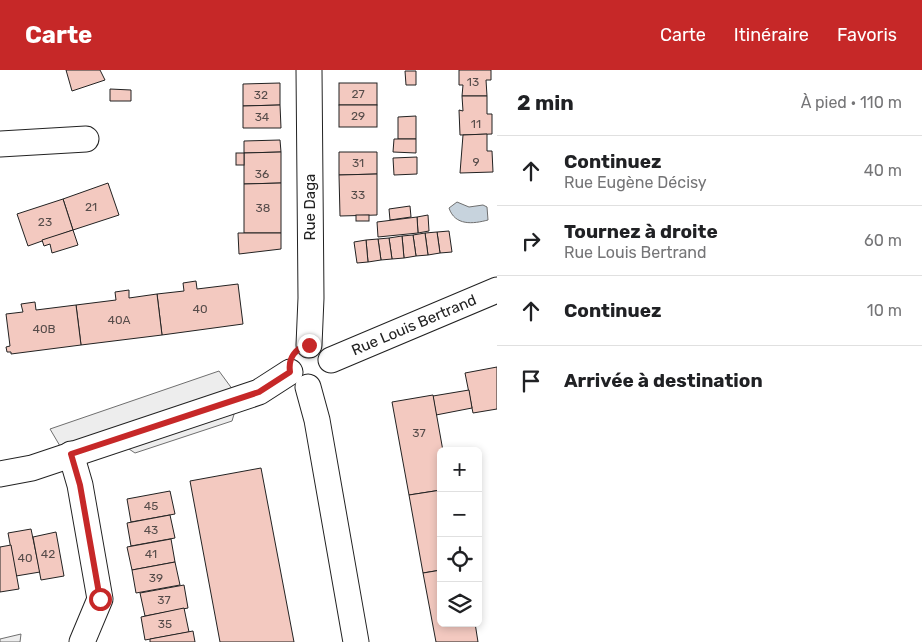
<!DOCTYPE html>
<html lang="fr">
<head>
<meta charset="utf-8">
<style>
	body { margin:0; font-family:Rubik,sans-serif; background:#f2f2f2; color:#202124 }
	.controls { position:absolute; right:15px; bottom:15px; display:grid; overflow:hidden; border-radius:8px; box-shadow:0 2px 8px #0003 }
	.controls button { width:45px; height:45px; display:grid; place-items:center; padding:0; border:0; border-bottom:1px solid #e0e0e0; background:#fff; color:#202124; font:25px sans-serif }
	.stop { position:absolute; width:15px; height:15px; margin:-11px; border:4px solid #c62828; border-radius:50%; background:#fff }
	.stop.end { background:#c62828; border-color:#fff; box-shadow:0 1px 5px #0008 }
	.list { margin:0; padding:0; list-style:none }
	h2 { display:flex; justify-content:space-between; align-items:center; height:65px; margin:0; padding:0 20px; font-size:21px }
	h2 small { font-size:16px; font-weight:400; color:#757577 }
	.list li { display:grid; grid-template-columns:32px 1fr auto; gap:15px; align-items:center; box-sizing:border-box; height:70px; padding:0 20px; border-top:1px solid #e0e0e0 }
	.list b { display:block; font-size:19px; white-space:nowrap }
	.list p { margin:0; font-size:16px; white-space:nowrap; color:#757577 }
	.list em { font-size:16px; font-style:normal; color:#757577 }
	.icon { flex:none; width:28px; height:28px; fill:none; stroke:currentColor; stroke-width:2; stroke-linecap:round; stroke-linejoin:round }
	.map { position:relative; flex:none; width:497px; height:572px; overflow:hidden }
	header { display:flex; align-items:center; gap:30px; box-sizing:border-box; height:70px; padding:0 25px; background:#c62828; color:#fff }
	header strong { font-size:24px }
	nav { display:flex; gap:28px; margin-inline-start:auto; font-size:18px }
	main { display:flex }
	aside { flex:1; background:#fff }
	.map>svg:first-child { display:block }
	.parking { fill:#ededed; stroke:#6f6f6f }
	.water { fill:#c7d3dd; stroke:#6f6f6f }
	.building { fill:#f3c9c0; stroke:#222 }
	.lines { fill:none; stroke-linecap:round; stroke-linejoin:round }
	.street-casing { stroke:#222; stroke-width:27 }
	.street { stroke:#fff; stroke-width:25 }
	.route { stroke:#c62828; stroke-width:6 }
	.labels { text-anchor:middle; dominant-baseline:central; stroke-width:4; stroke-linejoin:round; paint-order:stroke }
	.number-label { font-size:12px; fill:#564c4a }
	.street-label { font-size:15px; fill:#222; stroke:#fff }
</style>
</head>
<body>
<header>
<strong>Carte</strong>
<nav><a>Carte</a><a>Itinéraire</a><a>Favoris</a></nav>
</header>
<main>
<div class="map">
<svg width="497" height="572" viewBox="0 0 497 572">
	<rect width="100%" height="100%" fill="#fff"/>
	<!-- parking -->
	<g class="parking">
		<path d="M219 301 233 320 60 376 50 359Z"/>
		<path d="M235 341 232 351 135 383 126 377Z"/>
		<path d="M21 564 20 572H0V569Z"/>
	</g>
	<!-- water -->
	<path class="water" d="M457 132 469 137 483 135 487 137 488 150C473 154 455 156 449 138Z"/>
	<!-- building -->
	<g class="building">
		<path d="M66 0H100L105 10 72 21Z"/>
		<path d="M459 0H491V10H486L487 26H462L463 15H459Z"/>
		<path d="M405 1H416V15H406Z"/>
		<path d="M280 13V35L243 36V14Z"/>
		<rect x="339" y="13" width="38" height="22"/>
		<path d="M110 19 131 20V31H110Z"/>
		<path d="M462 26H487V44H492V64L460 65 459 40 463 41Z"/>
		<path d="M280 35 281 58H243V36Z"/>
		<rect x="339" y="35" width="38" height="22"/>
		<path d="M416 46V69H398V47Z"/>
		<path d="M487 64V81H492L493 102 460 103 463 65Z"/>
		<path d="M394 69H416V83L393 82Z"/>
		<path d="M280 70 281 82 244 83V71Z"/>
		<path d="M281 82V113L244 114V83Z"/>
		<path d="M339 82H377V104L339 105Z"/>
		<rect x="236" y="83" width="8" height="12"/>
		<path d="M417 87V104L394 105 393 88Z"/>
		<path d="M377 104V145L340 146 339 105Z"/>
		<path d="M108 113 119 145 73 160 63 129Z"/>
		<path d="M281 113V163H244V114Z"/>
		<path d="M63 129 73 160 28 176 17 144Z"/>
		<path d="M410 136 411 147 390 150 389 139Z"/>
		<rect x="356" y="145" width="13" height="6"/>
		<path d="M428 145 429 161 418 163 417 147Z"/>
		<path d="M417 147 418 163 378 167 377 152Z"/>
		<path d="M73 160 78 175 52 183 50 174 44 176 42 170Z"/>
		<path d="M449 161 452 182 440 183 437 162Z"/>
		<path d="M437 162 440 183 428 185 425 163Z"/>
		<path d="M238 163H281V179L239 184Z"/>
		<path d="M425 163 428 185 416 186 413 165Z"/>
		<path d="M413 165 416 186 404 188 402 166Z"/>
		<path d="M402 166 404 188 392 189 389 168Z"/>
		<path d="M389 168 392 189 381 190 378 169Z"/>
		<path d="M378 169 381 190 368 192 366 170Z"/>
		<path d="M366 170 368 192 357 193 354 172Z"/>
		<path d="M196 211 197 219 238 214 243 254 162 265 157 224 184 221 183 213Z"/>
		<path d="M129 220V228L157 224 162 265 81 275 76 235 116 230 115 222Z"/>
		<path d="M35 232 36 240 76 235 81 275 11 284V282H7L6 277 10 276 6 244 23 242 21 234Z"/>
		<path d="M497 297V339L473 343 465 303Z"/>
		<path d="M469 320 472 338 436 345 433 326Z"/>
		<path d="M433 325 443 381H441V420L409 425 392 332Z"/>
		<path d="M261 398 294 572H220L190 411Z"/>
		<path d="M441 420V500L423 503 409 425Z"/>
		<path d="M170 421 175 444 131 452 127 429Z"/>
		<path d="M170 445 175 468 131 476 127 453Z"/>
		<path d="M31 459 40 502 16 506 8 463Z"/>
		<path d="M56 462 64 506 41 510 33 467Z"/>
		<path d="M171 469 175 492 132 500 127 477Z"/>
		<path d="M11 475 19 519 0 522V477Z"/>
		<path d="M175 492 180 515 136 523 132 500Z"/>
		<path d="M441 500V553H475L478 572H436L423 503Z"/>
		<path d="M184 515 188 538 145 546 140 523Z"/>
		<path d="M184 538 189 562 145 570 141 547Z"/>
		<path d="M193 561 195 572H150V569Z"/>
	</g>
	<g class="lines">
		<defs>
			<g id="street">
				<path d="M0 74 86 69"/>
				<path d="M309 275 311 228 309 0"/>
				<path id="s1" d="M331 290 497 220"/>
				<path d="M308 317 317 350 356 572"/>
				<path d="M71 384 80 415 100 529 82 572"/>
				<path d="M0 404 32 398 259 322 290 302"/>
			</g>
		</defs>
		<!-- street casing -->
		<use href="#street" class="street-casing"/>
		<!-- street -->
		<use href="#street" class="street"/>
	</g>
	<g class="lines">
		<!-- route -->
		<path class="route" d="M100 529 80 415 71 384 259 322 290 302C288 288 295 278 309 275"/>
	</g>
	<g class="labels">
		<!-- number labels -->
		<g class="number-label">
			<text x="473" y="12">13</text>
			<text x="358" y="24">27</text>
			<text x="261" y="25">32</text>
			<text x="358" y="46">29</text>
			<text x="262" y="47">34</text>
			<text x="476" y="54">11</text>
			<text x="476" y="92">9</text>
			<text x="358" y="93">31</text>
			<text x="262" y="104">36</text>
			<text x="358" y="125">33</text>
			<text x="91" y="137">21</text>
			<text x="263" y="138">38</text>
			<text x="45" y="152">23</text>
			<text x="200" y="239">40</text>
			<text x="119" y="250">40A</text>
			<text x="44" y="259">40B</text>
			<text x="419" y="363">37</text>
			<text x="151" y="436">45</text>
			<text x="151" y="460">43</text>
			<text x="48" y="484">42</text>
			<text x="151" y="484">41</text>
			<text x="25" y="488">40</text>
			<text x="156" y="508">39</text>
			<text x="164" y="530">37</text>
			<text x="165" y="554">35</text>
		</g>
		<!-- street labels -->
		<g class="street-label">
			<text transform="translate(310 137) rotate(-90)">Rue Daga</text>
			<text stroke="none"><textPath href="#s1" startOffset="90">Rue Louis Bertrand</textPath></text>
		</g>
	</g>
</svg>
<div class="controls">
<button>+</button>
<button>−</button>
<button><svg class="icon" aria-label="locate" viewBox="0 0 24 24"><circle cx="12" cy="12" r="6"/><path d="M12 2v4M12 18v4M2 12h4M18 12h4"/></svg></button>
<button><svg class="icon" aria-label="layers" viewBox="0 0 24 24"><path d="M12 4l9 5-9 5-9-5zM3 14l9 5 9-5"/></svg></button>
</div>
<div class="stop" style="left:100px;top:529px"></div>
<div class="stop end" style="left:309px;top:275px"></div>
</div>
<aside>
<h2>2 min<small>À pied · 110 m</small></h2>
<ul class="list">
<li><svg class="icon" aria-label="ahead" viewBox="0 0 24 24"><path d="M12 20V5M6 11l6-6 6 6"/></svg><div><b>Continuez</b><p>Rue Eugène Décisy</p></div><em>40 m</em></li>
<li><svg class="icon" aria-label="right" viewBox="0 0 24 24"><path d="M7 20v-9h11M14 6l5 5-5 5"/></svg><div><b>Tournez à droite</b><p>Rue Louis Bertrand</p></div><em>60 m</em></li>
<li><svg class="icon" aria-label="ahead" viewBox="0 0 24 24"><path d="M12 20V5M6 11l6-6 6 6"/></svg><div><b>Continuez</b></div><em>10 m</em></li>
<li><svg class="icon" aria-label="arrive" viewBox="0 0 24 24"><path d="M6 21V4h12l-3 4 3 4H6"/></svg><div><b>Arrivée à destination</b></div></li>
</ul>
</aside>
</main>
</body>
</html>
